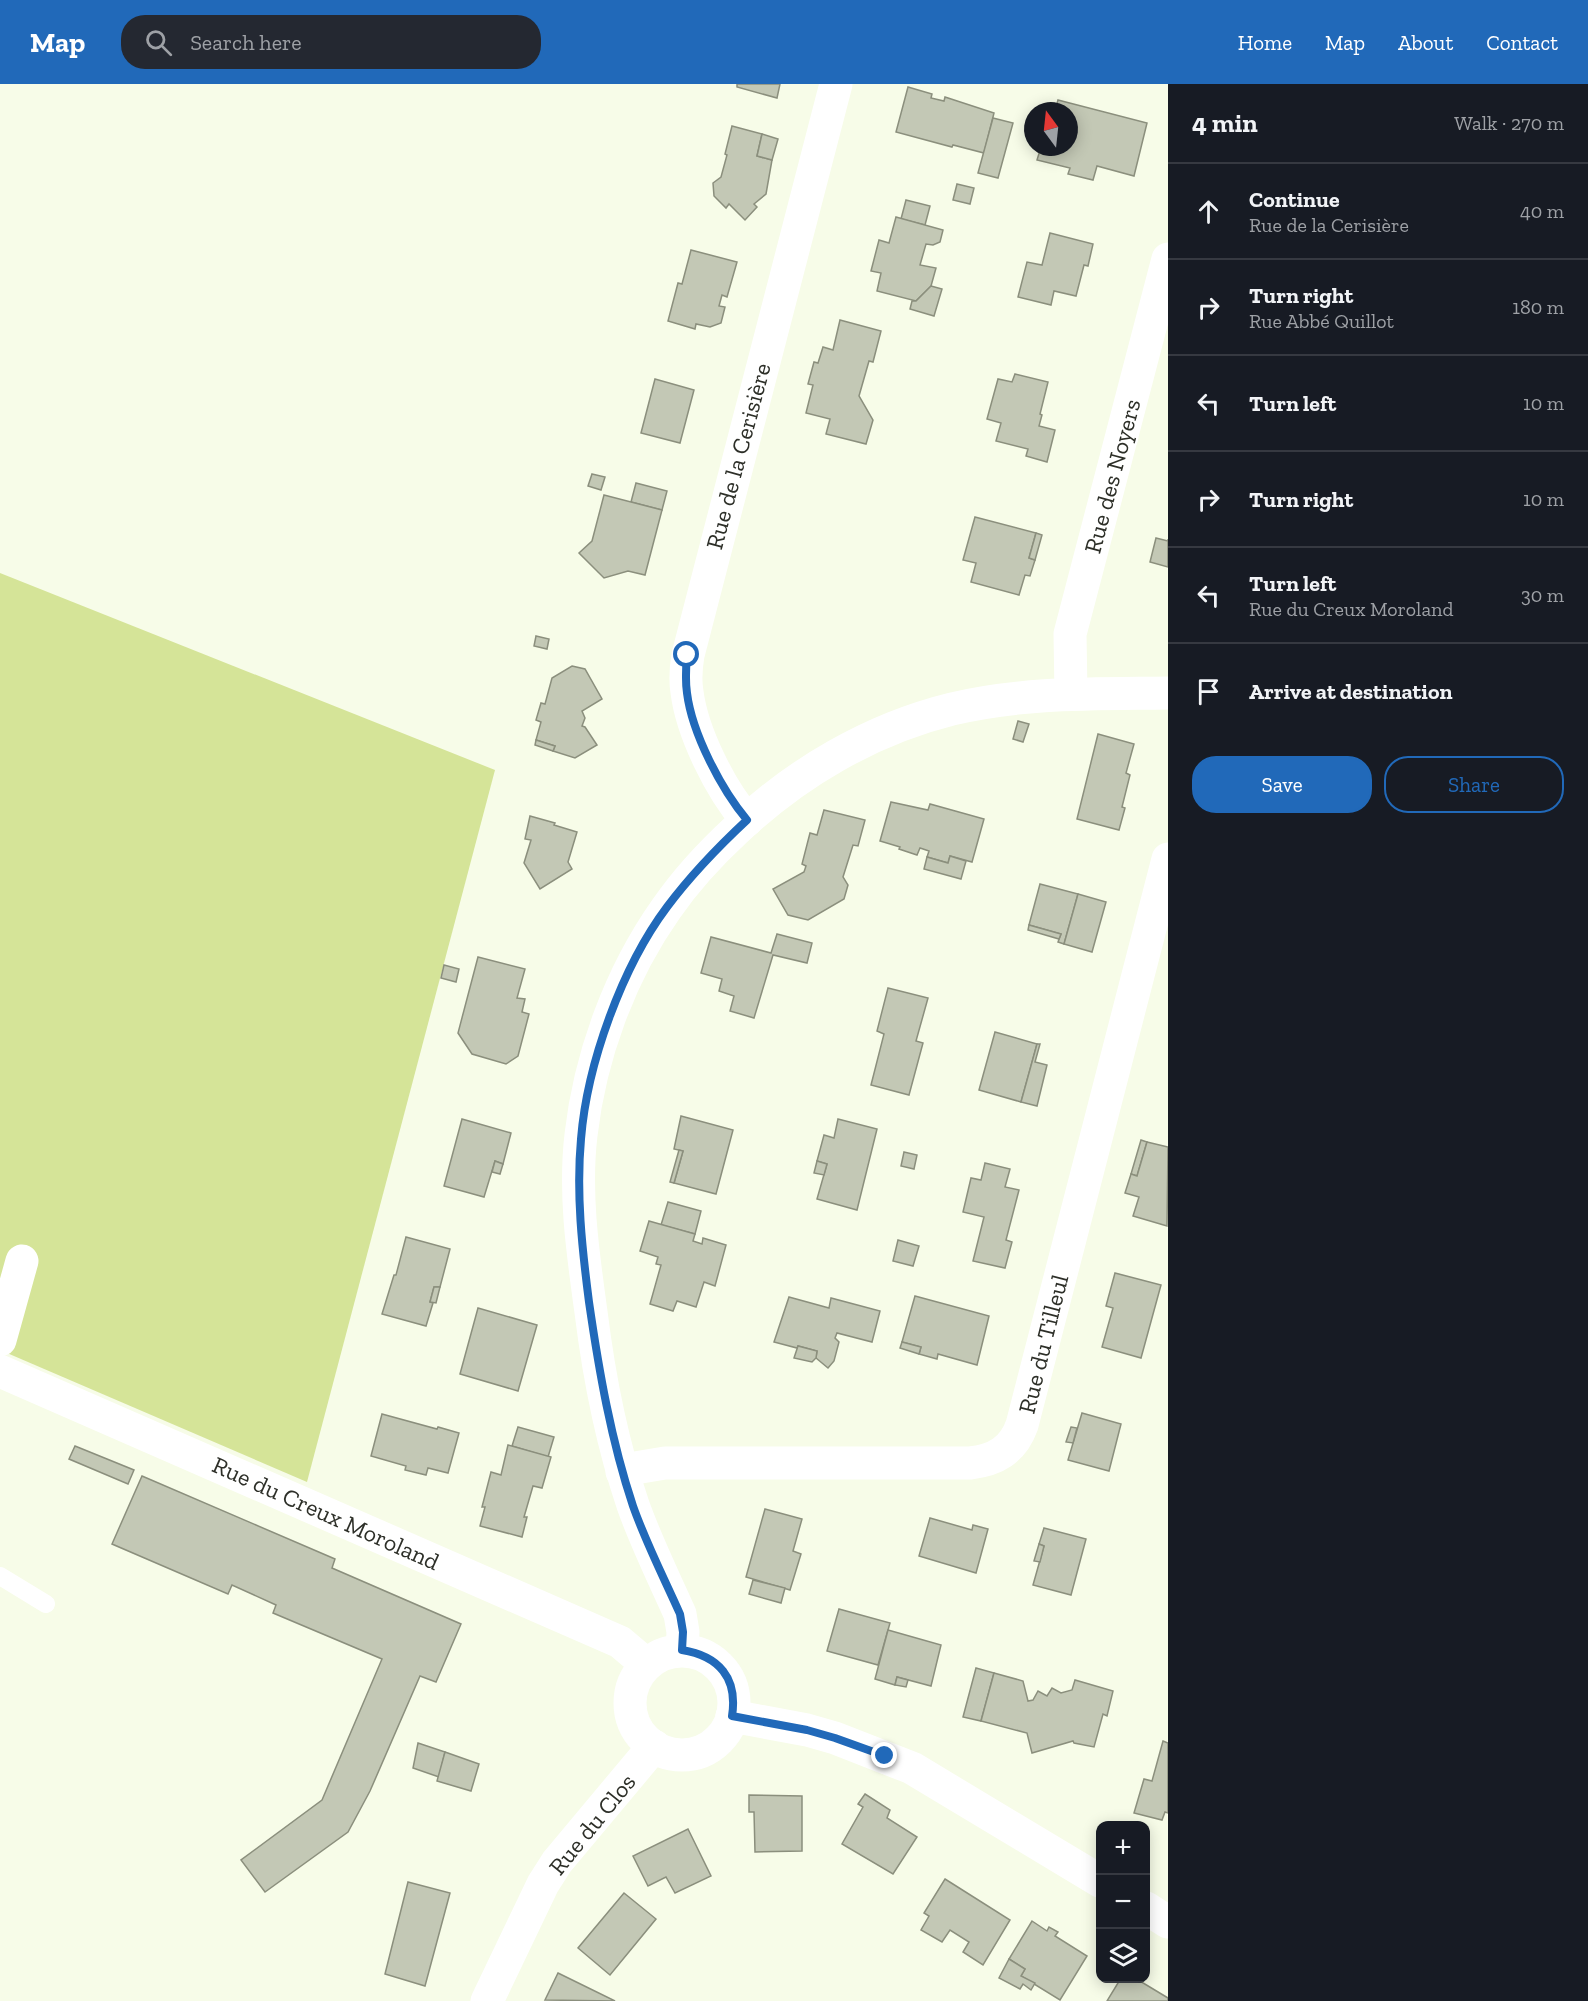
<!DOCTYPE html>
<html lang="en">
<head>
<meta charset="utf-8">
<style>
	body { margin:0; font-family:"Zilla Slab",serif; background:#242831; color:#f1f3f6 }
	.controls { position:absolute; right:18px; bottom:18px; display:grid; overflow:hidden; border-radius:12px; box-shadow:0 3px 15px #0003 }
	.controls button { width:54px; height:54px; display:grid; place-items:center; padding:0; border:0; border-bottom:2px solid #363941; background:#171b24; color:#f1f3f6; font:30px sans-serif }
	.compass { position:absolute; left:1024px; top:18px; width:54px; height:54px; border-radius:50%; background:#171b24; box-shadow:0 3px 15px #0003; rotate:345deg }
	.stop { position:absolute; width:18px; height:18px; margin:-14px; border:4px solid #2169b9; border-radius:50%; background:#fff }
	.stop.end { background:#2169b9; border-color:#fff; box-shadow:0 2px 6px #0008 }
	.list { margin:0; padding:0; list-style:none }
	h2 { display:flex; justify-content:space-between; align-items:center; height:78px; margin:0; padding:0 24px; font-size:26px }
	h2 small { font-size:20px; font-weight:400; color:#9ea1a6 }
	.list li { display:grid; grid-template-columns:39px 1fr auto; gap:18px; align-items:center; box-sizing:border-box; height:96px; padding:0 24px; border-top:2px solid #363941 }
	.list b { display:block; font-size:22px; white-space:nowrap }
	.list p { margin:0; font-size:20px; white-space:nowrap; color:#9ea1a6 }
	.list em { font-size:20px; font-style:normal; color:#9ea1a6 }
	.actions { display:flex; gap:12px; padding:18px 24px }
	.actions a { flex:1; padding:14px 0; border:2px solid #2169b9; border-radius:24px; text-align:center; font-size:21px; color:#2169b9 }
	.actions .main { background:#2169b9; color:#fff }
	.icon { flex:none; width:33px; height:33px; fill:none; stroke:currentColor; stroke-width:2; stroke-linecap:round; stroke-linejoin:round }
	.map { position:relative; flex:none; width:1168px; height:1917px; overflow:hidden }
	header { display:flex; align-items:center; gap:36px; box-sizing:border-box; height:84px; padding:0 30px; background:#2169b9; color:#fff }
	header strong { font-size:28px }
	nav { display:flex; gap:33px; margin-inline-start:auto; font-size:21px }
	.search { width:420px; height:54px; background:#242831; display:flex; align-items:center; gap:15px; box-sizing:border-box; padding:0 21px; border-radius:24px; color:#9ea1a6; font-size:22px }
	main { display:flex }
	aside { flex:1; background:#171b24 }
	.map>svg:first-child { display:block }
	.green { fill:#d5e498 }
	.building { fill:#c3c8b5; stroke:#8b8f7d; stroke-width:1.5 }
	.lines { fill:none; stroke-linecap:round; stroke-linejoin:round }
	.service { stroke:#fff; stroke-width:18 }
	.minor { stroke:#fff; stroke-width:33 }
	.route { stroke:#2169b9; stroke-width:8 }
	.labels { text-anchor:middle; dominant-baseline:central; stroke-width:4.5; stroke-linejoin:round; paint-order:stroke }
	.street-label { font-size:24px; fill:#2d2f28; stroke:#fff }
</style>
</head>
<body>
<header>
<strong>Map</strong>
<div class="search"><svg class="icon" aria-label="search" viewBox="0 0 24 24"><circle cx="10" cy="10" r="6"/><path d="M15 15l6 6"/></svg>Search here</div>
<nav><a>Home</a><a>Map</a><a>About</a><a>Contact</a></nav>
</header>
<main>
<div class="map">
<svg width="1168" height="1917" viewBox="0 0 1168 1917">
	<rect width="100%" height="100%" fill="#f7fce8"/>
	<!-- green -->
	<path class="green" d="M0 489 495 686 307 1398 0 1266Z"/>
	<!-- building -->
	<g class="building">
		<path d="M737 0H780L777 14 737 3Z"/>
		<path d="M908 3 932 10 931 14 944 17 945 13 994 29 984 69 953 61 952 63 896 48Z"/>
		<path d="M1058 16 1147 39 1134 92 1097 82 1093 96 1068 90 1070 84 1037 76 1041 63H1069V27H1055Z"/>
		<path d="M993 34 1013 39 998 94 978 89Z"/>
		<path d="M732 42 762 50 757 72 772 76 766 110 754 120 757 123 745 136 729 120 726 124 714 112 713 99 721 93 727 71 725 70Z"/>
		<path d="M762 50 778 55 772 76 757 72Z"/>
		<path d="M957 100 974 104 970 120 953 116Z"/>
		<path d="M906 116 930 122 925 141 901 135Z"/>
		<path d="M896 133 943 146 940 158 933 161 926 160 920 181 936 184 931 202 916 217 877 207 881 189 871 187 879 156 889 159Z"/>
		<path d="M1050 149 1093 160 1088 182 1084 181 1076 212 1054 207 1051 221 1018 213 1027 178 1042 181Z"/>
		<path d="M691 166 737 178 727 213 722 211 719 222 725 223 721 239 710 243 696 240 695 245 668 237 678 199 682 200Z"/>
		<path d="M931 202 942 205 934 232 910 225 912 217H916Z"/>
		<path d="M840 236 881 247 873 278 869 277 859 312 873 336 866 360 826 350 830 335 806 329 813 301 808 300 814 278 818 279 823 263 833 266Z"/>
		<path d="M1015 290 1048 298 1040 330 1042 331 1039 342 1055 346 1047 378 1026 372 1028 365 996 357 1001 339 987 335 998 295 1012 298Z"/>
		<path d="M655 295 694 306 680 359 641 349Z"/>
		<path d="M592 390 605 393 601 406 588 402Z"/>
		<path d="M636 399 667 407 662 426 631 418Z"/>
		<path d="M604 411 662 426 645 491 628 487 604 494 579 469 592 457Z"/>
		<path d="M975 433 1036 449 1029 474 1035 476 1030 492 1025 491 1019 511 971 498 976 479 963 476Z"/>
		<path d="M1036 449 1042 451 1035 476 1029 474Z"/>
		<path d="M1156 454 1168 457V455V483L1150 478Z"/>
		<path d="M536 552 549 555 547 565 534 562Z"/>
		<path d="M572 582 585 585 602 615 582 627 585 634 582 642 585 643 597 661 575 674 553 667 555 662 536 656 541 638 536 636 541 619 545 620 552 594Z"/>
		<path d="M1018 637 1029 640 1023 658 1013 655Z"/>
		<path d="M1098 650 1134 660 1126 689 1130 691 1122 723 1125 724 1119 746 1077 735Z"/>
		<path d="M536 656 555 662 553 667 535 661Z"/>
		<path d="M891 718 928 726 930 720 984 735 972 778 950 772 948 779 927 773 929 767 920 764 917 771 899 765 900 763 880 757Z"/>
		<path d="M824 726 865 736 858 762 853 761 843 793 848 801 844 815 808 836 788 831 773 805 804 788 806 782 802 780 810 749 817 751Z"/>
		<path d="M530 732 555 739 554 741 577 748 568 778 572 785 540 805 524 779 531 756 525 755Z"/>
		<path d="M950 772 966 777 961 795 924 785 927 773 948 779Z"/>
		<path d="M1040 800 1078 810 1064 860 1058 858 1061 850 1029 841Z"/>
		<path d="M1078 810 1106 818 1092 868 1064 860Z"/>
		<path d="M1029 841 1061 850 1059 855 1028 846Z"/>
		<path d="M777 850 812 859 807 879 773 871 754 934 730 927 734 912 719 907 722 895 701 889 711 853 771 869Z"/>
		<path d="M478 873 525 885 517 914 525 915 522 928 529 930 518 972 506 980 472 970 458 949Z"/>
		<path d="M444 881 459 885 456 898 441 894Z"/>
		<path d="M888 904 928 914 916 957 923 959 909 1011 871 1001 884 950 877 947Z"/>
		<path d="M995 948 1037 960 1021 1018 979 1006Z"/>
		<path d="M1037 960H1040L1035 978 1047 981 1037 1022 1021 1018Z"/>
		<path d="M681 1032 733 1046 716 1110 674 1099 683 1067 674 1065Z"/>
		<path d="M462 1035 511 1049 503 1080 495 1077 484 1113 444 1102Z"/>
		<path d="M838 1035 877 1045 857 1126 817 1115 827 1080 817 1077 824 1051 834 1054Z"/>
		<path d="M1141 1056 1147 1058 1137 1092 1131 1090Z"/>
		<path d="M1147 1058 1168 1063 1167 1142 1133 1132 1139 1113 1125 1109 1131 1090 1137 1092Z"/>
		<path d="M679 1066 683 1067 674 1099 670 1098Z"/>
		<path d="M904 1068 917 1071 914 1085 901 1082Z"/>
		<path d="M495 1077 503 1080 500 1090 492 1088Z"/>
		<path d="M817 1077 827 1080 824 1091 814 1089Z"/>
		<path d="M985 1079 1010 1085 1005 1103 1019 1106 1006 1156 1012 1158 1005 1184 973 1177 984 1133 963 1128 971 1094 981 1096Z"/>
		<path d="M668 1118 701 1127 695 1150 661 1141Z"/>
		<path d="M649 1137 695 1150 693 1157 702 1160 703 1154 726 1161 715 1202 704 1198 696 1223 677 1217 673 1227 650 1220 661 1181 656 1180 658 1173 640 1167Z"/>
		<path d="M406 1153 450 1165 440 1203H434L430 1218 433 1219 426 1242 382 1230 394 1191H396Z"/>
		<path d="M898 1156 919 1162 913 1182 893 1177Z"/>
		<path d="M1115 1189 1161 1201 1141 1274 1102 1263 1113 1224 1106 1222Z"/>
		<path d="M434 1203H440L436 1219 430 1218Z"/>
		<path d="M915 1212 989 1232 977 1281 938 1270 937 1275 919 1270 921 1263 902 1258Z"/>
		<path d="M789 1213 829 1224 831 1214 880 1227 872 1258 837 1249 835 1254 839 1258 834 1277 828 1284 816 1274 817 1267 798 1262 797 1264 774 1258Z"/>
		<path d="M478 1224 537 1241 518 1307 460 1290Z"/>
		<path d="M902 1258 921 1263 919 1270 900 1264Z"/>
		<path d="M798 1262 817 1267 816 1274 812 1278 794 1274Z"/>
		<path d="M1082 1329 1121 1340 1109 1387 1068 1376Z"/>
		<path d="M382 1330 437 1345 438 1343 459 1349 448 1389 428 1384 426 1391 405 1386 406 1382 371 1372Z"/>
		<path d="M518 1343 554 1353 548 1373 512 1362Z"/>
		<path d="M1071 1343 1077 1344 1073 1359 1066 1358Z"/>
		<path d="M508 1361 551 1373 542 1404 533 1402 524 1433H527L522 1453 480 1442 485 1423H482L491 1388 501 1391Z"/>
		<path d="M75 1362 134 1386 128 1400 69 1375Z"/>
		<path d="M142 1392 335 1475 332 1484 461 1540 436 1598 420 1592 370 1707 348 1748 265 1808 241 1776 322 1716 382 1575 273 1529 276 1521 232 1501 228 1510 112 1460Z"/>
		<path d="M765 1425 802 1435 793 1467 801 1470 790 1506 746 1493Z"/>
		<path d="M930 1434 972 1446 973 1441 988 1445 976 1489 919 1472Z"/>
		<path d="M1044 1444 1086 1455 1071 1511 1033 1501 1044 1462 1039 1460Z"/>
		<path d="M1039 1460 1044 1462 1040 1478 1034 1477Z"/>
		<path d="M753 1496 785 1504 781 1519 749 1510Z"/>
		<path d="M839 1525 890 1539 878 1581 827 1567Z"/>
		<path d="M888 1546 941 1561 931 1602 897 1593 895 1601 875 1595Z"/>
		<path d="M976 1584 994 1589 981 1637 963 1633Z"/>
		<path d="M994 1589 1023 1597 1028 1617 1033 1616 1038 1607 1047 1612 1052 1604 1061 1609 1072 1606 1075 1596 1113 1607 1107 1632 1103 1630 1094 1663 1074 1659 1073 1657 1032 1669 1027 1649 981 1637Z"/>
		<path d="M897 1593 908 1596 906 1603 895 1601Z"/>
		<path d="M1163 1657 1168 1659V1729L1165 1728 1162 1736 1134 1729 1144 1695 1152 1697Z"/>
		<path d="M418 1659 445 1668 439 1693 413 1684Z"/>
		<path d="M445 1668 479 1680 471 1707 437 1697Z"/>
		<path d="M865 1710 890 1726 887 1734 917 1753 893 1790 842 1760 863 1723 858 1720Z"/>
		<path d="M749 1711 802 1712V1767L755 1768 754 1728H749Z"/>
		<path d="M688 1745 711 1792 675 1809 666 1793 648 1802 633 1772Z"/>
		<path d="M945 1795 1010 1836 983 1881 963 1868 969 1858 950 1846 942 1858 921 1846 929 1832 924 1829Z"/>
		<path d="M408 1798 450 1809 425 1902 385 1890Z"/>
		<path d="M624 1809 656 1835 610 1891 578 1864Z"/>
		<path d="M1032 1837 1047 1847 1049 1843 1058 1848 1055 1852 1087 1872 1060 1916 1021 1892 1025 1885 1009 1875Z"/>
		<path d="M1009 1875 1025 1885 1021 1892 1035 1899 1031 1906 1023 1900 1020 1905 999 1894Z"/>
		<path d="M558 1889 615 1917 545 1916Z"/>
		<path d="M1121 1894H1135L1168 1914V1917H1107Z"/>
	</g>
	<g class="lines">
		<!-- service -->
		<path class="service" d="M0 1492 46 1520"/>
		<!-- minor -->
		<g class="minor">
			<path d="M1071 610 1070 550 1168 175"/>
			<path d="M747 736C720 705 692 648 687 608 685 596 686 583 688 571L836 0"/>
			<path d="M0 1256 22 1177"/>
			<path d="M0 1287 620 1558 646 1580"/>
			<path d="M622 1388 635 1384 665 1379H970C996 1376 1013 1366 1022 1341L1168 775"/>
			<path d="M682 1566 683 1548 680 1530C664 1494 646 1458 633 1421 612 1359 599 1293 591 1228 583 1170 574 1110 581 1051 590 972 620 890 666 825 686 796 710 770 736 746 796 689 871 645 952 625 1023 608 1095 610 1168 609"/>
			<circle cx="682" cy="1619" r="52"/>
			<path d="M732 1632 807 1646 835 1654 912 1684 1100 1797"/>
			<path d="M1146 1824 1168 1838"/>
			<path d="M487 1917 543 1800 557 1778 654 1662"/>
		</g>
	</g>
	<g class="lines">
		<!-- route -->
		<path class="route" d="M687 571C686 583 685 596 687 609 692 649 721 705 747 736 718 763 691 791 667 823 622 883 587 980 581 1055 576 1109 582 1164 589 1218 599 1287 611 1356 633 1422 646 1459 664 1494 680 1530L683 1548 682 1566C719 1572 738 1594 732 1632L807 1646 835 1654 885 1672"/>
	</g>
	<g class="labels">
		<!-- street labels -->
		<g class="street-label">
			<text transform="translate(738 372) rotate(-75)">Rue de la Cerisière</text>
			<text transform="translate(1112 392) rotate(-75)">Rue des Noyers</text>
			<text transform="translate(1043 1260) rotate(-76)">Rue du Tilleul</text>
			<text transform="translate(326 1429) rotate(24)">Rue du Creux Moroland</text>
			<text transform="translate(592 1740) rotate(-51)">Rue du Clos</text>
		</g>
	</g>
</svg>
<div class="controls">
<button>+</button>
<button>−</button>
<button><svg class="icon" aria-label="layers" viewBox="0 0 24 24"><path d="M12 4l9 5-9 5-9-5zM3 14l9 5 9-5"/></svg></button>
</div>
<svg class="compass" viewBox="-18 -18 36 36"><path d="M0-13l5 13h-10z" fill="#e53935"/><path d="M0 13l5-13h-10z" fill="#9ea1a6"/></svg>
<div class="stop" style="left:687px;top:571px"></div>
<div class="stop end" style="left:885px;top:1672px"></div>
</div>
<aside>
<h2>4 min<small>Walk · 270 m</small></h2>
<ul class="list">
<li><svg class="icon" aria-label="ahead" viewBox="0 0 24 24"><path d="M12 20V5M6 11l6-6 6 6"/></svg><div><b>Continue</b><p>Rue de la Cerisière</p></div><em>40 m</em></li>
<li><svg class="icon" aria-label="right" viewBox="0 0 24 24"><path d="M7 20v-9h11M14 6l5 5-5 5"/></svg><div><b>Turn right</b><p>Rue Abbé Quillot</p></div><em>180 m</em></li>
<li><svg class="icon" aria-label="left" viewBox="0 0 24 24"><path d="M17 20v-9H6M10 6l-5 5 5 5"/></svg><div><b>Turn left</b></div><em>10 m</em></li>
<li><svg class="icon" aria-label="right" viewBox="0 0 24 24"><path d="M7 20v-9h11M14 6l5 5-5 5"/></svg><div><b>Turn right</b></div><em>10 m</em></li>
<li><svg class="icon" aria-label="left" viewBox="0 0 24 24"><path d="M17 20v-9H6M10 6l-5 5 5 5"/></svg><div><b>Turn left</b><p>Rue du Creux Moroland</p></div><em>30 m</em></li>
<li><svg class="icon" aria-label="arrive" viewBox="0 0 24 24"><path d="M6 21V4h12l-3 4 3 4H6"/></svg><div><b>Arrive at destination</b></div></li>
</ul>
<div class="actions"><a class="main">Save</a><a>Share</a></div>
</aside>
</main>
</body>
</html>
